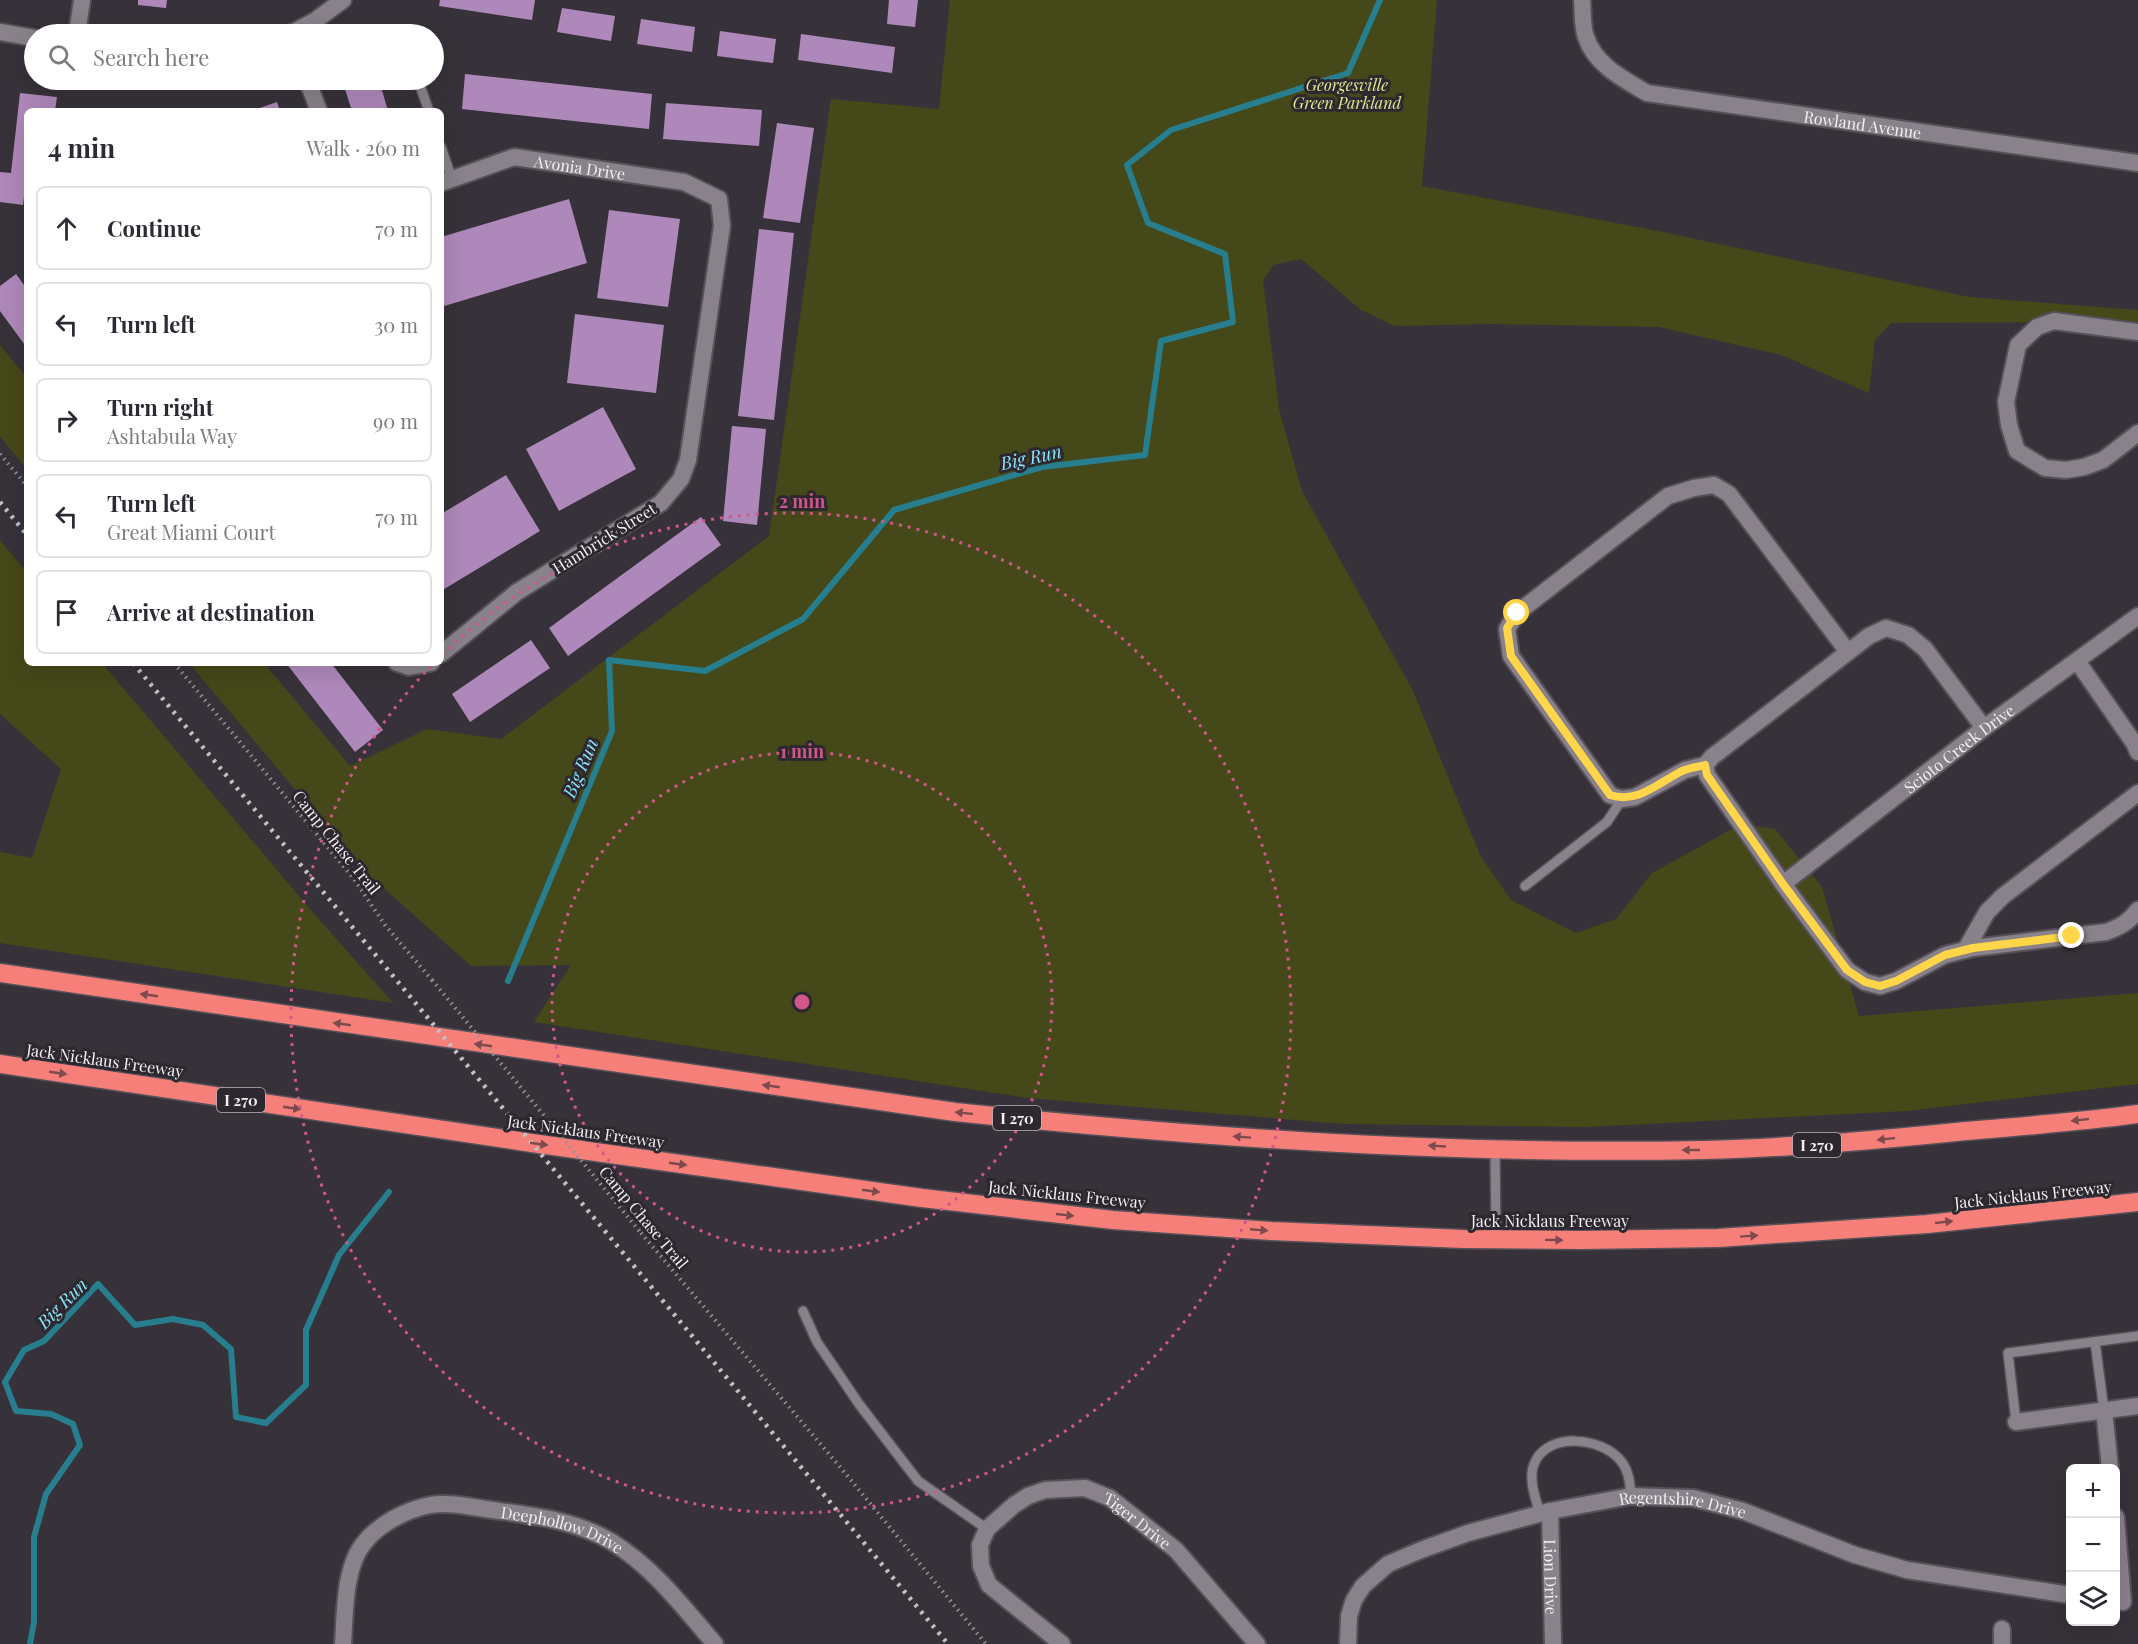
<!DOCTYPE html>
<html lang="en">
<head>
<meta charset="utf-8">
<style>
	body { margin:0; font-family:"Playfair Display",serif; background:#f2f2f3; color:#2b2b33 }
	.controls { position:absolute; right:18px; bottom:18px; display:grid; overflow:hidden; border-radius:9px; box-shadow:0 6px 24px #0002 }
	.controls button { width:54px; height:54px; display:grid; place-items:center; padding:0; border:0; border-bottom:2px solid #e1e1e2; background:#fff; color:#2b2b33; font:30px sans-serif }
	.stop { position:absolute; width:18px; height:18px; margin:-14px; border:4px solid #ffd54a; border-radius:50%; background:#fff }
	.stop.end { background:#ffd54a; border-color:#fff; box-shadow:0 2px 6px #0008 }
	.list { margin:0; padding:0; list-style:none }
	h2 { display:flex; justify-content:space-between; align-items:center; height:78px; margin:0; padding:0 24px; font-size:26px }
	h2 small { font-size:20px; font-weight:400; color:#7c7c81 }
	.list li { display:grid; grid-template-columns:39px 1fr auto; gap:18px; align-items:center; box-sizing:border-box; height:84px; margin:0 12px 12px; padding:0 12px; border:2px solid #e1e1e2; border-radius:9px }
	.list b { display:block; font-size:22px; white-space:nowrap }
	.list p { margin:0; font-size:20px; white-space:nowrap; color:#7c7c81 }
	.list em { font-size:20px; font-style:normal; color:#7c7c81 }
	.icon { flex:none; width:33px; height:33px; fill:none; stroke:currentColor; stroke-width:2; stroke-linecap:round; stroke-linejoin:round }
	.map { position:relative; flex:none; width:2138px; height:1644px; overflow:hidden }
	.search { position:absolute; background:#fff; box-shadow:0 6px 24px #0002; left:24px; top:24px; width:420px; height:66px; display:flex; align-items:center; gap:15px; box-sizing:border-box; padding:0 21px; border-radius:33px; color:#7c7c81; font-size:22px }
	.panel { position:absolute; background:#fff; box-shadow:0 6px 24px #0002; left:24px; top:108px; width:420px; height:558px; border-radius:9px }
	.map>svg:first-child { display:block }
	.green { fill:#454818 }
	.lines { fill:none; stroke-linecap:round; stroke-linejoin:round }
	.stream { stroke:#277e8e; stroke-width:6 }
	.building { fill:#ae88ba }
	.service-casing { stroke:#565058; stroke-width:12 }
	.minor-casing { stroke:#565058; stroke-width:20 }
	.motorway-casing { stroke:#565058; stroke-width:21 }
	.path { stroke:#959197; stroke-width:4; stroke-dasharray:1.5 4.5; stroke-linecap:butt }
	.service { stroke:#89828b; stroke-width:9 }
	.minor { stroke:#89828b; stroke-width:16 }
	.motorway { stroke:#f67f7a; stroke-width:18 }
	.rail { stroke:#c3c0c5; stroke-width:4.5; stroke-dasharray:3 6; stroke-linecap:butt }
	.path-bridge { stroke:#959197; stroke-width:4; stroke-dasharray:1.5 4.5; stroke-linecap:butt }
	.oneway { fill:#7d4b4d }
	.route { stroke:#ffd54a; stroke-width:8 }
	.ring { fill:none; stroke:#d05889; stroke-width:3; stroke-dasharray:3 6 }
	.labels { text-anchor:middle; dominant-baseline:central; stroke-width:6; stroke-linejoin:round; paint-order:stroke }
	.shield { fill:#2d282f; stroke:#b6b3b8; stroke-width:1.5 }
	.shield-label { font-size:15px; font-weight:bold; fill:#f1eef3 }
	.park-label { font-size:16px; font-style:italic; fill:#e0e88e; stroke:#2d282f }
	.street-label { font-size:16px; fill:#f1eef3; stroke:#2d282f }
	.water-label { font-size:18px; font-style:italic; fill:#89e4f7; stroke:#2d282f }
	.centre { fill:#d05889; stroke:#2d282f; stroke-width:3 }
	.ring-label { font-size:18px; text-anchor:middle; font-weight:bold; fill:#d05889; stroke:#2d282f; stroke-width:6; stroke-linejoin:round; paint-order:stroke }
</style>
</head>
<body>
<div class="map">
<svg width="2138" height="1644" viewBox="0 0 2138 1644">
	<rect width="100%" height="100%" fill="#373239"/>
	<!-- green -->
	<g class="green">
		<path d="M950 0H1437L1422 186 1653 230 1969 297 2138 310V327L2062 322 1891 323 1875 340 1869 393 1781 355 1659 327 1489 324 1395 326 1361 310 1301 259 1273 265 1263 281 1279 409 1302 491 1413 691 1480 855 1511 900 1576 933 1616 919 1652 873 1741 824 1775 829 1822 887 1859 1016 2138 993V1084L1906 1111 1587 1127 1344 1124 1028 1098 534 1022 571 965 471 966 359 866 189 663H264L350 766 427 729 501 739 769 536 831 99 939 109Z"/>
		<path d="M0 345 27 378V469L0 437Z"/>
		<path d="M0 540 27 573V663H102L310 909 393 1003 0 943V852L32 858 61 769 0 714Z"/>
	</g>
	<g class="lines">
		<!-- stream -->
		<g class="stream">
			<path d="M508 981 612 731 609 660 705 671 803 619 894 510 1042 467 1145 455 1161 341 1233 322 1225 254 1148 223 1127 165 1171 130 1348 73 1380 0"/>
			<path d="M30 1644 34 1622V1537L46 1494 80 1445 73 1424 51 1414 16 1411 5 1382 24 1350 44 1341 98 1284 135 1325 173 1319 203 1325 231 1349 236 1417 266 1423 306 1385V1330L339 1255 389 1192"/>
		</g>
	</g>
	<!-- building -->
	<g class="building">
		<path d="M138 0H167L166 8 138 5Z"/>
		<path d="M440 0H535L532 20 439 6Z"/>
		<path d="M889 0H918L915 27 887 24Z"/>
		<path d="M562 8 615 16 611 41 557 32Z"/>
		<path d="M641 19 695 27 692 52 637 44Z"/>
		<path d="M720 31 776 39 773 63 717 56Z"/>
		<path d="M801 34 895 47 892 73 798 60Z"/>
		<path d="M465 74 652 94 649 129 462 109Z"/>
		<path d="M342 80H379L388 111H352Z"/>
		<path d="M20 93 57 97 55 111H27V173L23 205 0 202V172L11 173Z"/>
		<path d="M277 102 280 111H251Z"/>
		<path d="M666 103 762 110 759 146 663 139Z"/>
		<path d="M777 123 814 128 800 223 763 218Z"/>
		<path d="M569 199 587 263 441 307V237Z"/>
		<path d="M609 210 680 219 668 307 597 298Z"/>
		<path d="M759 229 794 233 774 420 738 416Z"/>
		<path d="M16 274 27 289V348L0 311V286Z"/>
		<path d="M575 314 664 325 656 393 567 383Z"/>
		<path d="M603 407 636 469 559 511 526 449Z"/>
		<path d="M732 426 766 429 757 525 723 521Z"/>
		<path d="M506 475 540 531 441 591V514Z"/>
		<path d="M701 517 721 545 568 656 549 628Z"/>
		<path d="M531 640 550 668 470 722 452 694Z"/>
		<path d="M286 663H331L383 730 355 752Z"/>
	</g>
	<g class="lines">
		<defs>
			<g id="service">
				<path d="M418 80 429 111"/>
				<path d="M441 147 452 179"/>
				<path d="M1525 886 1607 822 1622 799"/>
				<path d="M1495 1149 1496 1239"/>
				<path d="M803 1311 817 1342 859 1404 918 1481 987 1529"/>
				<path d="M2095 1342 2104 1410"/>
				<path d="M2016 1422 2008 1353 2138 1336"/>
				<path d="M1540 1514C1536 1499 1528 1480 1534 1464 1547 1431 1602 1437 1621 1461 1629 1471 1630 1483 1631 1496"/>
			</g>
			<g id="minor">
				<path id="s1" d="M1582 0C1583 11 1582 27 1586 37 1595 65 1623 79 1647 93L2138 163"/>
				<path d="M0 32 34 38"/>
				<path d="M77 34 82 0"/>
				<path d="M290 34 316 20 343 0"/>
				<path d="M307 80 319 111"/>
				<path id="s2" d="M441 183 514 157 684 182 719 199 722 226 688 460 681 479 661 503 517 592 441 654"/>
				<path d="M2138 332 2054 321 2037 327 2018 345 2006 402 2009 425 2017 451 2045 468 2066 470 2084 467 2103 460 2138 433"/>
				<path d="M1848 652 1729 494 1714 485 1694 488 1668 496 1517 613 1507 629 1511 656 1610 795 1622 799 1635 797 1685 770 1705 765 1712 757 1869 636 1886 628 1908 635 1925 649 1984 728"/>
				<path d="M2077 661 2134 743 2138 752"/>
				<path d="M397 663 409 667 431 663"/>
				<path d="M1705 765 1707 775 1783 884 1847 970 1865 982 1880 986 1896 981 1945 955 1973 948 2106 932C2120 927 2129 922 2138 910"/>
				<path id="s3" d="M1783 884 1984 728 2138 616"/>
				<path d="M1966 949 1987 912 2003 896 2138 793"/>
				<path d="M2104 1410 2110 1468"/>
				<path d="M2016 1422 2138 1406"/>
				<path id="s4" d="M1550 1511 1553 1644"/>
				<path d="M2116 1517 2123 1602"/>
				<path d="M2002 1629V1644"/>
				<path id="s5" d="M343 1644C345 1614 344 1567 364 1543 380 1523 406 1510 430 1505 448 1502 467 1506 485 1509 528 1515 574 1519 612 1542 654 1568 683 1607 715 1644"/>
				<path id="s6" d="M1062 1644 989 1585 981 1566 980 1545 987 1529 1014 1505 1028 1496 1045 1490 1085 1488 1110 1498 1176 1550 1257 1644"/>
				<path id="s7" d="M1348 1644 1349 1616 1354 1600 1363 1586 1388 1564 1421 1550 1468 1533 1550 1511 1631 1496 1693 1498 1743 1511 1855 1555 1907 1570 2070 1595"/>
			</g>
			<g id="motorway">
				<path d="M0 973 955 1112C1204 1138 1455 1155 1705 1150 1792 1148 1879 1140 1966 1131 2023 1126 2081 1122 2138 1114"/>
				<path d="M0 1064 532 1143 922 1198 1113 1220 1271 1231 1464 1239 1581 1240 1718 1238 1927 1224 2138 1202"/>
			</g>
		</defs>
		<!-- service casing -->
		<use href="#service" class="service-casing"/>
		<!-- minor casing -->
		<use href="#minor" class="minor-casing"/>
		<!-- motorway casing -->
		<use href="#motorway" class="motorway-casing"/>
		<!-- path -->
		<g class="path">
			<path d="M0 454 27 486"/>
			<path d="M174 663 354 879 385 925 432 980"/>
			<path d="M641 1233 840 1467 986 1644"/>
		</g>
		<!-- service -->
		<use href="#service" class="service"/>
		<!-- minor -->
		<use href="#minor" class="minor"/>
		<!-- motorway -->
		<use href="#motorway" class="motorway"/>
		<!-- rail -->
		<g class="rail">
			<path d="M0 502 27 535"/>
			<path d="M133 663 948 1644"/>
		</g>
		<!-- path-bridge -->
		<path class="path-bridge" d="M432 980 641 1233"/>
	</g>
	<!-- one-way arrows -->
	<defs><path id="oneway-solid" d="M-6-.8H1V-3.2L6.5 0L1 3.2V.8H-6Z" transform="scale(1.5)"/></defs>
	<g class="oneway">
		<use href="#oneway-solid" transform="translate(149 995) rotate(-172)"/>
		<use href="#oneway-solid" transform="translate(342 1024) rotate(-172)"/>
		<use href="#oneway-solid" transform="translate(483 1045) rotate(-172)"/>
		<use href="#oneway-solid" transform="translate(58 1073) rotate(8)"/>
		<use href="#oneway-solid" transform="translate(771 1086) rotate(-172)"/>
		<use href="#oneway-solid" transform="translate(292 1108) rotate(8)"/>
		<use href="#oneway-solid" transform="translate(964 1113) rotate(-174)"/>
		<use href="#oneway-solid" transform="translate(2080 1120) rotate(174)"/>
		<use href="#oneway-solid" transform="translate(1242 1137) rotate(-176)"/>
		<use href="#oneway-solid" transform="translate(1886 1139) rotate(174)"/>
		<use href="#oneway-solid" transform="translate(539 1144) rotate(8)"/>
		<use href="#oneway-solid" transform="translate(1437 1146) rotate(-177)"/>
		<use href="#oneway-solid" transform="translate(1691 1150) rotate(-180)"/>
		<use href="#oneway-solid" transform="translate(678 1164) rotate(8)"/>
		<use href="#oneway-solid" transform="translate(871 1191) rotate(8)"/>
		<use href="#oneway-solid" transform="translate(1065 1215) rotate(6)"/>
		<use href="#oneway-solid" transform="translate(1944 1222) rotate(-6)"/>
		<use href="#oneway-solid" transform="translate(1259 1230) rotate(5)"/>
		<use href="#oneway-solid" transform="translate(1749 1236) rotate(-4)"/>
		<use href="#oneway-solid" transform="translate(1554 1240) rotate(1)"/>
	</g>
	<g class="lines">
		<!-- route -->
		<path class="route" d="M1517 613 1507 628 1511 656 1610 795C1638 804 1658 783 1682 771 1689 768 1698 767 1705 765L1707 775 1783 884 1847 970 1865 982 1880 986 1896 981 1945 955 1973 948 2072 936"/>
	</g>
	<!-- distance rings -->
	<g class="ring">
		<circle cx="802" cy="1002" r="250"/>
		<path d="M442 655A500 500 0 1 1 433 664"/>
	</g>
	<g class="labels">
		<!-- shield labels -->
		<g class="shield">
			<rect x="217" y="1088" width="48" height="24" rx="4.5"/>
			<rect x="993" y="1106" width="48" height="24" rx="4.5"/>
			<rect x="1793" y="1133" width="48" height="24" rx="4.5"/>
		</g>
		<g class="shield-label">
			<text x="241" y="1100">I 270</text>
			<text x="1017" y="1118">I 270</text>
			<text x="1817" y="1145">I 270</text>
		</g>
		<!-- park labels -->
		<g class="park-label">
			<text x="1347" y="84">Georgesville<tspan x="1347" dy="18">Green Parkland</tspan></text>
		</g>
		<!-- street labels -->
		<g class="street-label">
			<text stroke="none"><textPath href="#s1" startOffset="340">Rowland Avenue</textPath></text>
			<text stroke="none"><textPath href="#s2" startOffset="144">Avonia Drive</textPath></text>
			<text transform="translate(604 538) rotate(-32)">Hambrick Street</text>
			<text stroke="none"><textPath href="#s3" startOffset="222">Scioto Creek Drive</textPath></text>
			<text transform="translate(337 842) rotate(51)">Camp Chase Trail</text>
			<text transform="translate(105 1060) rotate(8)">Jack Nicklaus Freeway</text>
			<text transform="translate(586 1131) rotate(8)">Jack Nicklaus Freeway</text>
			<text transform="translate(1067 1194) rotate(6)">Jack Nicklaus Freeway</text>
			<text transform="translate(2033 1194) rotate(-6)">Jack Nicklaus Freeway</text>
			<text transform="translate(644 1217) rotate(50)">Camp Chase Trail</text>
			<text x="1550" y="1220">Jack Nicklaus Freeway</text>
			<text stroke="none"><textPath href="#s7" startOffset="400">Regentshire Drive</textPath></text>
			<text stroke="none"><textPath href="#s6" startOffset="326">Tiger Drive</textPath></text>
			<text stroke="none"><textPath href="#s5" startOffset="318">Deephollow Drive</textPath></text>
			<text stroke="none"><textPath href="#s4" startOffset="66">Lion Drive</textPath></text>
		</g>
		<!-- water labels -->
		<g class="water-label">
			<text transform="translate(1031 457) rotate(-12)">Big Run</text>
			<text transform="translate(580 768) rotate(-67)">Big Run</text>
			<text transform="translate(62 1303) rotate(-45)">Big Run</text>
		</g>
	</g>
	<circle cx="802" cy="1002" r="9" class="centre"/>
	<g class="ring-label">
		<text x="802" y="508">2 min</text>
		<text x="802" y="758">1 min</text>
	</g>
</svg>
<div class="controls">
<button>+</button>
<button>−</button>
<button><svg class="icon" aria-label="layers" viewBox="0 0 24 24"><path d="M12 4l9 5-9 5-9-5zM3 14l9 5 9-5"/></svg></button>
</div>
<div class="stop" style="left:1517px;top:613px"></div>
<div class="stop end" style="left:2072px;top:936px"></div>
<div class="search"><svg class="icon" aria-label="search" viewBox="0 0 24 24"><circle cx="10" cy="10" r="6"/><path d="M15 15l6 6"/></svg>Search here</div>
<section class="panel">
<h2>4 min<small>Walk · 260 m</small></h2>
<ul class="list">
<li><svg class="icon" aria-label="ahead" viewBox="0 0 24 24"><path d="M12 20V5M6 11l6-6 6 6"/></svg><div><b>Continue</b></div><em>70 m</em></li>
<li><svg class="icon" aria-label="left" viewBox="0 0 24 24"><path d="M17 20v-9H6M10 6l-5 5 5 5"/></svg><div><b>Turn left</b></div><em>30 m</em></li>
<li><svg class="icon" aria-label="right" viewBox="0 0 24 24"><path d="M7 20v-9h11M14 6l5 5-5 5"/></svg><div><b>Turn right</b><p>Ashtabula Way</p></div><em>90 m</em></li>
<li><svg class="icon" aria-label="left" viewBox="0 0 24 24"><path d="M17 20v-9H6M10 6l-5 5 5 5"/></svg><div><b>Turn left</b><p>Great Miami Court</p></div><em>70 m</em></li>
<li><svg class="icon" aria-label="arrive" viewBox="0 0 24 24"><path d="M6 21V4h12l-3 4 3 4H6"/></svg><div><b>Arrive at destination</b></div></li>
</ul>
</section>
</div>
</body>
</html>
